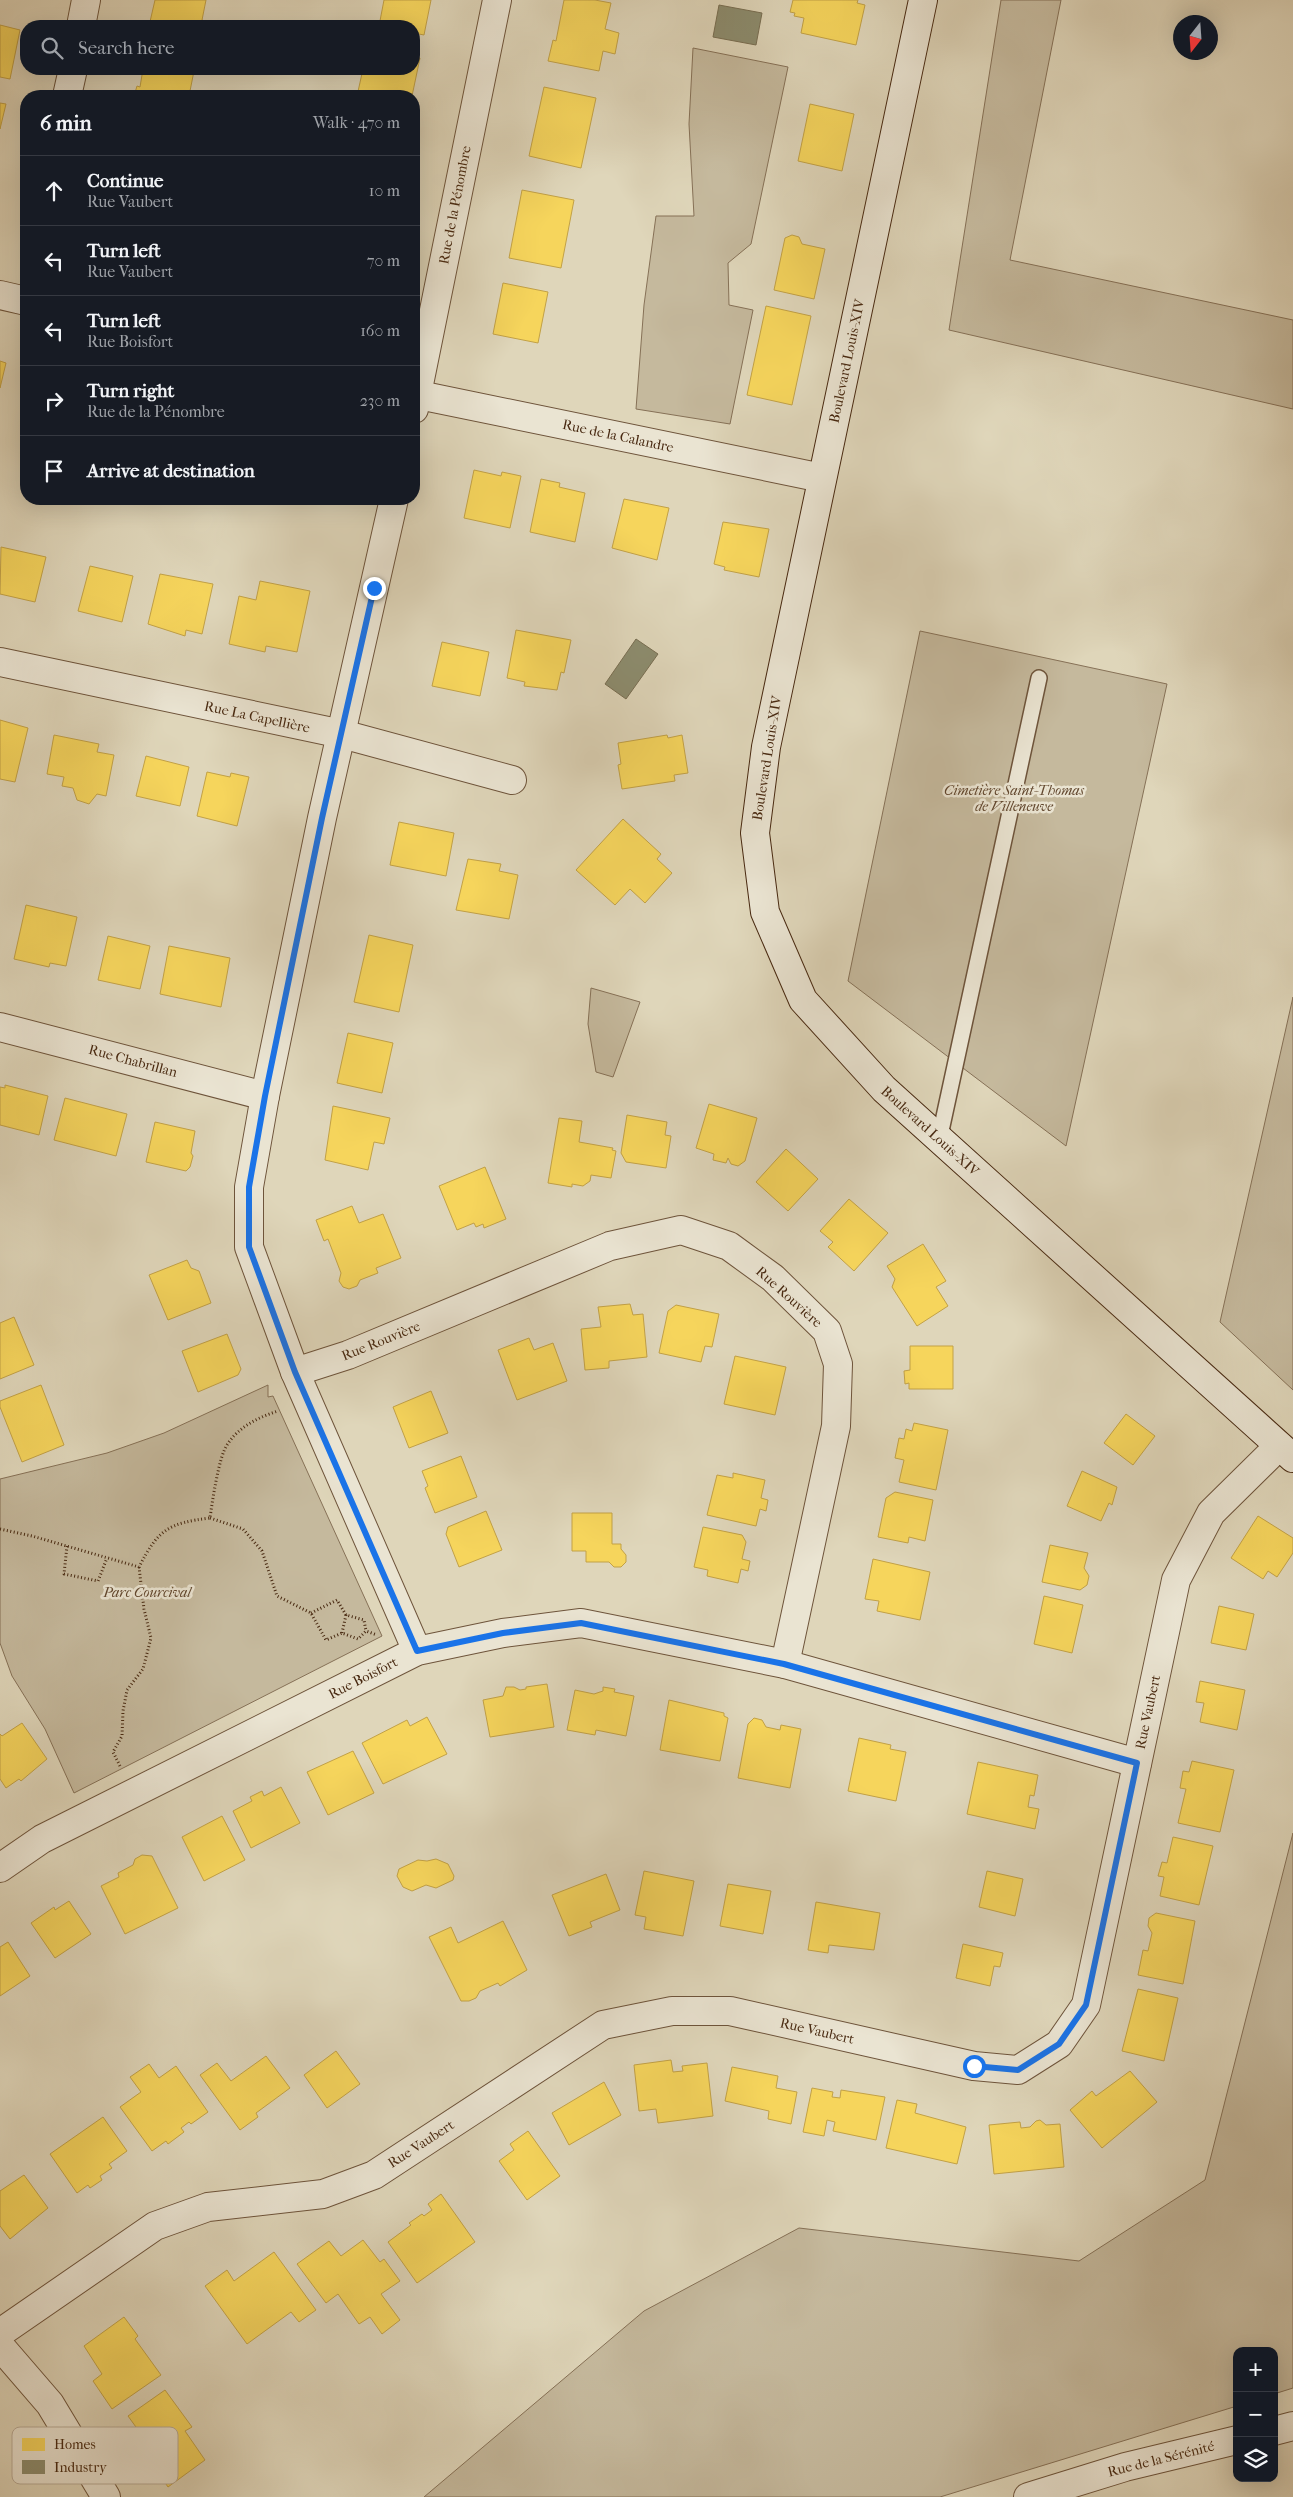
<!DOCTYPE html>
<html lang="en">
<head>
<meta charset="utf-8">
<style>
	body { margin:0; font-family:"IM FELL French Canon",serif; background:#242831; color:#f1f3f6 }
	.controls { position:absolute; right:15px; bottom:15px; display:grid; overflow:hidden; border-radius:10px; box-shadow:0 5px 20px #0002 }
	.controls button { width:45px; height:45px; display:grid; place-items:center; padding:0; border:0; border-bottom:1px solid #363941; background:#171b24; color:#f1f3f6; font:25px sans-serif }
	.compass { position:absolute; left:1173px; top:15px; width:45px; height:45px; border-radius:50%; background:#171b24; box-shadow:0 5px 20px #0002; rotate:197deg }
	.stop { position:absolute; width:15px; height:15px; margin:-11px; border:4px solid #1a73e8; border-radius:50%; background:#fff }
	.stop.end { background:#1a73e8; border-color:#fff; box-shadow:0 1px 5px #0008 }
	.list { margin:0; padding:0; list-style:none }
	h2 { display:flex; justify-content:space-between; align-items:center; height:65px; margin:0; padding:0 20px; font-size:21px }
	h2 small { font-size:16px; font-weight:400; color:#9ea1a6 }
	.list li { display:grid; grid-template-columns:32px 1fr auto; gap:15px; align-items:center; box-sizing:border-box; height:70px; padding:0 20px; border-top:1px solid #363941 }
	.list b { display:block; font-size:19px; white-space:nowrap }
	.list p { margin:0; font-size:16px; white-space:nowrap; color:#9ea1a6 }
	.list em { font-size:16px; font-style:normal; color:#9ea1a6 }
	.icon { flex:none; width:28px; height:28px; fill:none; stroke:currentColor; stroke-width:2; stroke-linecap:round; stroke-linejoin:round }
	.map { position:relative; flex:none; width:1293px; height:2497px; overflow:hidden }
	.search { position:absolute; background:#171b24; box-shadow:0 5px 20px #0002; left:20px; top:20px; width:400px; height:55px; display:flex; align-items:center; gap:12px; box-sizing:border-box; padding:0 18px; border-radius:20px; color:#9ea1a6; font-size:19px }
	.panel { position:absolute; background:#171b24; box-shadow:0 5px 20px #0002; left:20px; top:90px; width:400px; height:415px; border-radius:20px }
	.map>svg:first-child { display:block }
	.green { fill:#c5b99d; stroke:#867157 }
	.homes { fill:#f6d55c; stroke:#c2a146 }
	.industry { fill:#8c8c6e; stroke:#786e52 }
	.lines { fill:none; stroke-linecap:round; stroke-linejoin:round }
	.service-casing { stroke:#6e543b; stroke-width:18 }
	.minor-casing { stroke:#6e543b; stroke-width:30 }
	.secondary-casing { stroke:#482911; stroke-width:30 }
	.path { stroke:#482911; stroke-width:3; stroke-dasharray:1 2.5; stroke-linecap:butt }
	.service { stroke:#eae4d2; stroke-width:15 }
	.minor { stroke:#eae4d2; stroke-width:28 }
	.secondary { stroke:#eae4d2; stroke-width:28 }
	.route { stroke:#1a73e8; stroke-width:6 }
	.labels { text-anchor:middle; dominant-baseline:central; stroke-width:5; stroke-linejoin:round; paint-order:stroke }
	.street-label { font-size:14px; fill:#482911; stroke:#eae4d2 }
	.park-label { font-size:14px; font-style:italic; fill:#61462d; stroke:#eae4d2 }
	.key { fill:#eae4d2; stroke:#b9ac98; stroke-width:1 }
	.key-label { font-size:14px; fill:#482911 }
</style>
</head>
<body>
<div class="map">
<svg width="1293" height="2497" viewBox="0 0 1293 2497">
	<rect width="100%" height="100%" fill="#dfd6ba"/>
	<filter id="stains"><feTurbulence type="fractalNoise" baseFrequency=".004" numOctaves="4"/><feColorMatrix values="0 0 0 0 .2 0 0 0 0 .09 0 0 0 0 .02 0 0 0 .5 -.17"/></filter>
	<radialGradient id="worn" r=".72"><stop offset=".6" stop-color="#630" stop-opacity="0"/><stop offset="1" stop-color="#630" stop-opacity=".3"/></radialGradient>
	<!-- green -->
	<g class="green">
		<path d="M1001 0H1061L1010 260 1293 320V409L949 330Z"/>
		<path d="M693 48 788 67 751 244 728 263 729 305 753 310 730 424 636 409 644 305 656 216H694L689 124Z"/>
		<path d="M920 631 1167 684 1066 1146 848 981Z"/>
		<path d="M591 988 640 1002 613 1077 596 1072 588 1024Z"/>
		<path d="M1293 997V1390L1220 1322Z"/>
		<path d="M268 1385V1397L273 1396 382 1636 74 1793 45 1729 12 1676 0 1643V1479L107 1453 164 1433Z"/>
		<path d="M1293 1833V2388L1274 2394V2351H1237V2406L940 2497H424L644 2311 799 2228 1079 2261 1205 2180Z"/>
	</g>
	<!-- homes -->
	<g class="homes">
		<path d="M155 0H206L202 20 205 21 204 26H149Z"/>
		<path d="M384 0H431L424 35 414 33V26H379Z"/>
		<path d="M564 0H595L611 3 605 29 619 33 615 54 603 51 599 71 548 61 553 40 556 41Z"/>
		<path d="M793 0H858L857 3 865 5 856 45 801 33 804 18 794 16 795 13 790 12Z"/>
		<path d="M0 25 20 30 10 79 0 77Z"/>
		<path d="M414 57 420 58 412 96H357L363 69H414Z"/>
		<path d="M143 69 194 71 189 96H134L137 86 140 87Z"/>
		<path d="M544 87 596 98 581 168 529 156Z"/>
		<path d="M0 103 6 104 0 129Z"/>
		<path d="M810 104 854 114 842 171 798 161Z"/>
		<path d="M522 190 574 200 561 268 509 258Z"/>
		<path d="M792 235 799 237 802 244 825 249 814 299 774 290 785 238Z"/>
		<path d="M503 283 548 292 538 343 493 334Z"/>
		<path d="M766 306 811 316 792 405 747 395Z"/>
		<path d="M0 361 6 363 0 388Z"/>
		<path d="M474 470 501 476 502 472 521 476 510 528 464 518Z"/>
		<path d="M541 479 560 483 559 487 585 493 575 542 530 532Z"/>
		<path d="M624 499 669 508 657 560 612 548Z"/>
		<path d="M723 522 769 529 759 577 724 570 725 567 714 564Z"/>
		<path d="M1 547 46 557 35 602 0 594Z"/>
		<path d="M90 566 133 576 122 622 78 611Z"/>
		<path d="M160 574 213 584 202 634 186 630 185 636 148 624Z"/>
		<path d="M260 581 310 591 297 652 266 646 265 652 229 644 239 596 256 600Z"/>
		<path d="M516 630 571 640 564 673 561 672 557 690 524 686 525 682 507 678Z"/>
		<path d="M442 642 489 652 480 696 432 686Z"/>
		<path d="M0 720 28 728 15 782 0 779Z"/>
		<path d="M54 735 99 744 97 752 114 755 106 796 97 794 89 804 77 800 73 788 62 786 64 777 47 774Z"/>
		<path d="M667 735 668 738 682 735 688 773 674 775 675 781 622 789 618 765 621 764 618 743Z"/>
		<path d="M146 756 189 767 180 806 136 796Z"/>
		<path d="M207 772 230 777 231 773 249 777 237 826 197 816Z"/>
		<path d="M623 819 661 854 657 859 672 873 645 903 630 889 615 905 576 870Z"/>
		<path d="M399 822 454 833 446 876 390 865Z"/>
		<path d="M468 859 501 864 499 871 518 875 509 919 456 910Z"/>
		<path d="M26 905 77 917 66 966 50 963 49 967 14 959Z"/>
		<path d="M369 935 413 945 399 1012 354 1002Z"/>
		<path d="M108 936 150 946 140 989 98 980Z"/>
		<path d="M169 946 230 958 221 1007 160 994Z"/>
		<path d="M348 1033 393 1043 382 1093 337 1083Z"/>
		<path d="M5 1085 48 1096 39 1135 0 1125V1087L5 1088Z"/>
		<path d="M65 1098 127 1114 116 1156 54 1140Z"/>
		<path d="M709 1104 757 1118 745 1161 738 1166 731 1164 728 1158 726 1163 713 1160 714 1154 696 1148Z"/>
		<path d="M333 1106 390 1118 384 1144 374 1142 368 1170 325 1160Z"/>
		<path d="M627 1115 667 1122 665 1135 671 1136 666 1168 626 1162 621 1153Z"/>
		<path d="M559 1118 582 1121 579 1142 613 1148 612 1150 616 1151 611 1178 591 1175 590 1181 583 1186 572 1184V1187L548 1183Z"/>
		<path d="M155 1122 195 1131 191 1153 193 1156 190 1167 186 1171 146 1162Z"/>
		<path d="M786 1149 818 1179 788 1211 756 1182Z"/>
		<path d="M485 1167 506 1219 484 1228 483 1224 476 1227 474 1223 457 1230 439 1186Z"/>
		<path d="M849 1199 888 1233 854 1271 828 1247 833 1242 820 1231Z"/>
		<path d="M352 1206 359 1223 383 1214 401 1258 376 1268 378 1273 360 1280 357 1286 349 1289 343 1287 339 1281 341 1273 328 1239 324 1241 316 1220Z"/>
		<path d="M923 1244 946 1281 936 1287 948 1306 917 1326 892 1287 895 1279 887 1266Z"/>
		<path d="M187 1260 191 1268 199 1271 211 1303 168 1320 149 1275Z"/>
		<path d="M630 1304 633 1315 643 1314 647 1357 609 1361V1368L585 1370 581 1329 601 1327 598 1307Z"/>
		<path d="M676 1305 719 1314 712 1347 705 1346 701 1362 659 1353 668 1311Z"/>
		<path d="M14 1317 34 1365 0 1379V1323Z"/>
		<path d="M227 1334 241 1369 238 1375 198 1392 182 1351Z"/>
		<path d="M529 1338 534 1350 553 1343 567 1381 517 1400 498 1350Z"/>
		<path d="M910 1346H953V1389H909V1383L905 1384 904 1371 910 1370Z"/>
		<path d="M735 1356 786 1367 775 1415 724 1404Z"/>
		<path d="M41 1385 64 1445 22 1462 0 1407V1401Z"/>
		<path d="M431 1391 448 1433 409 1448 393 1407Z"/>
		<path d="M1126 1414 1155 1436 1133 1465 1104 1443Z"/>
		<path d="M914 1423 948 1430 936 1490 899 1482 904 1460 895 1458 899 1438 904 1439 906 1429 912 1431Z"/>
		<path d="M461 1456 477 1497 435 1513 425 1488 428 1486 422 1471Z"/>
		<path d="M1082 1471 1117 1487 1112 1505 1109 1503 1101 1521 1067 1506Z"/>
		<path d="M733 1473 765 1480 761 1498 768 1500 766 1511 760 1509 756 1526 707 1515 717 1475 733 1478Z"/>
		<path d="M895 1492 933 1500 925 1541 909 1537 908 1543 878 1537 886 1498Z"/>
		<path d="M486 1511 502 1550 459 1567 446 1534 448 1527Z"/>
		<path d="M572 1513H612V1544H621V1549L626 1555V1562L621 1567H614L609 1562H586V1551H572Z"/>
		<path d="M1258 1516 1293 1538V1553L1277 1577 1268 1571 1263 1579 1231 1558Z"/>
		<path d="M703 1527 742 1535 746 1542 742 1559 750 1561 748 1571 741 1569 738 1583 707 1576 708 1570 694 1567Z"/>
		<path d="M1050 1545 1088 1553 1084 1568 1089 1576 1087 1585 1080 1590 1042 1582Z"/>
		<path d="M873 1559 930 1572 920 1620 877 1611 879 1601 865 1599Z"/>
		<path d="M1044 1596 1083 1605 1072 1653 1034 1644Z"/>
		<path d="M1219 1606 1254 1614 1246 1650 1211 1643Z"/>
		<path d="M1200 1681 1245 1690 1237 1730 1200 1722 1204 1703 1196 1702Z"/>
		<path d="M547 1684 554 1727 490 1737 483 1700 503 1696 506 1687H514L520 1690 526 1689V1687Z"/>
		<path d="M603 1687 615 1689 614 1692 634 1696 626 1736 596 1730 595 1735 567 1730 575 1690 594 1694 603 1691Z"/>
		<path d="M669 1700 724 1713V1716L728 1718 720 1761 660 1750Z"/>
		<path d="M427 1717 447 1754 383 1784 362 1743 407 1720 410 1726Z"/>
		<path d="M754 1718 762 1720 766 1727 780 1730 781 1725 801 1729 790 1788 738 1778 748 1724Z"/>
		<path d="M22 1723 47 1759 21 1781 19 1779 6 1788 0 1779V1734L2 1736Z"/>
		<path d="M859 1738 891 1745 890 1749 906 1752 896 1801 848 1791Z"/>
		<path d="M353 1751 374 1793 328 1815 307 1772Z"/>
		<path d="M1192 1761 1234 1770 1220 1832 1178 1823 1186 1789 1180 1788 1183 1771 1189 1772Z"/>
		<path d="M978 1762 1038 1775 1034 1796 1030 1795 1028 1807 1039 1809 1035 1829 967 1814Z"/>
		<path d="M281 1787 300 1823 251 1848 233 1811 252 1801 250 1797 262 1791 264 1796Z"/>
		<path d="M222 1816 245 1860 204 1881 182 1837Z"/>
		<path d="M1173 1837 1213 1846 1199 1905 1160 1896 1164 1877 1158 1876 1162 1862 1167 1863Z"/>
		<path d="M142 1855 152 1856 178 1908 125 1934 101 1886 119 1877 118 1873 133 1865 135 1859Z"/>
		<path d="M436 1859 448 1864 454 1876 453 1880 436 1888 426 1885 412 1891 403 1887 397 1876 399 1869 418 1860 427 1861Z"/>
		<path d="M644 1871 694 1881 683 1936 644 1929 646 1917 635 1915Z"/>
		<path d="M987 1871 1023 1879 1015 1916 979 1907Z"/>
		<path d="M606 1874 620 1910 590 1922 592 1927 569 1936 552 1895Z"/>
		<path d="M728 1884 771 1891 763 1934 720 1926Z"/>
		<path d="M69 1901 91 1934 55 1958 31 1923 54 1907 55 1910Z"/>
		<path d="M816 1902 880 1913 874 1950 829 1945 828 1953 808 1950Z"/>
		<path d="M1156 1913 1195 1921 1183 1984 1138 1975 1143 1950 1148 1951 1152 1933 1148 1926 1149 1918Z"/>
		<path d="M503 1921 527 1970 500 1986 498 1983 480 1991 476 1998 469 2001H461L429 1937 451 1927 458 1943Z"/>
		<path d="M8 1942 30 1976 0 1996V1947Z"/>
		<path d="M963 1944 1003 1953 1000 1967 994 1966 990 1986 956 1978Z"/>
		<path d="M1138 1989 1178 1998 1164 2061 1122 2051Z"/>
		<path d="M336 2051 360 2084 327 2108 304 2075Z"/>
		<path d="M266 2056 290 2088 256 2113 258 2117 240 2130 200 2075 217 2063 231 2081Z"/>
		<path d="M671 2060 673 2072 683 2071 682 2066 707 2063 713 2116 658 2123 656 2109 639 2111 634 2065Z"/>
		<path d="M149 2064 159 2078 176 2066 208 2112 191 2124 189 2122 181 2128 184 2132 168 2144 166 2141 152 2151 120 2107 141 2092 130 2077Z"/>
		<path d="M732 2067 778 2076 776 2088 797 2092 791 2124 768 2119 769 2111 725 2101Z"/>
		<path d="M1130 2071 1157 2102 1102 2148 1070 2110 1092 2091 1096 2096Z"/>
		<path d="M604 2082 621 2115 569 2145 552 2113Z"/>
		<path d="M812 2088 833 2092 832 2097 840 2098 841 2090 885 2097 876 2140 833 2131 835 2122 827 2120 824 2136 803 2132Z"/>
		<path d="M897 2100 917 2104 915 2113 966 2127 957 2164 886 2148Z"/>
		<path d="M103 2117 127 2151 109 2164 112 2168 100 2176 102 2180 90 2188 88 2185 77 2193 50 2154Z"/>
		<path d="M1040 2120 1046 2125 1060 2124 1064 2167 994 2174 989 2125 1020 2122 1021 2128 1030 2127 1036 2121Z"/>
		<path d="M528 2131 560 2176 527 2200 499 2161 514 2150 510 2144Z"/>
		<path d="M24 2175 48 2208 10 2239 0 2226V2191Z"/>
		<path d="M441 2194 475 2242 417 2283 388 2242 411 2225 409 2223 422 2214 424 2216 432 2210 428 2204Z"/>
		<path d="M363 2240 380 2262 384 2259 400 2281 381 2294 400 2320 382 2334 370 2317 359 2324 338 2294 326 2303 297 2264 329 2241 341 2256Z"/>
		<path d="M274 2252 316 2310 299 2322 291 2312 247 2344 205 2286 227 2270 234 2281Z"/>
		<path d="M124 2317 138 2336 135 2339 161 2375 112 2409 93 2381 102 2374 84 2346Z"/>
		<path d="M165 2390 192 2427 185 2431 205 2460 168 2487 147 2456 150 2454 146 2449 143 2450 135 2438 141 2434 128 2416Z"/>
	</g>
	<!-- industry -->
	<g class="industry">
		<path d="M719 5 762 13 756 45 713 37Z"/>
		<path d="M636 639 658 654 626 699 605 684Z"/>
	</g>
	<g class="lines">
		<defs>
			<path id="service" d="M939 1140 1039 678"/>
			<g id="minor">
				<path d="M81 26 86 0"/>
				<path d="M67 96 73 69"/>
				<path d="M0 295 26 301"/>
				<path d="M414 394 822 478"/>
				<path d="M414 409 497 0"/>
				<path d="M394 499 322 818 265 1096 249 1187V1247L295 1372 417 1651"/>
				<path d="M0 662 342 734 512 780"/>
				<path d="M0 1027 265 1096"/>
				<path d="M295 1372 348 1355 610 1246 681 1230 729 1246 773 1278 827 1331 838 1364 836 1426 785 1664"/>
				<path d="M0 1868 42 1839 417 1651 503 1633 581 1623 785 1664 1137 1763"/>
				<path d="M0 2333 155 2226 208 2207 323 2194 374 2175 603 2025 672 2011H730L974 2066 1018 2070 1059 2044 1086 2005 1176 1580 1211 1513 1279 1446"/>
				<path d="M0 2346 50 2404 106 2497"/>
				<path d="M1274 2431 1293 2426"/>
				<path d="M1028 2497 1125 2467 1237 2440"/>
			</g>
			<path id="secondary" d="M923 0 766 747 755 833 765 912 803 1000 884 1089 1293 1458"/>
		</defs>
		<!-- service casing -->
		<use href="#service" class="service-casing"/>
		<!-- minor casing -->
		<use href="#minor" class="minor-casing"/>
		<!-- secondary casing -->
		<use href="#secondary" class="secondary-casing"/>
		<!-- path -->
		<g class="path">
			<path d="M210 1518 243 1529 262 1551 277 1596 311 1613 326 1640 342 1633 358 1639 366 1631 377 1635"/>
			<path d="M0 1529 32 1536 139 1567C158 1530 168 1523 210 1518 212 1503 219 1456 227 1445 238 1427 259 1417 278 1411"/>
			<path d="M67 1546 64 1574 98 1581 107 1558"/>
			<path d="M311 1613 337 1600 346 1615 364 1620 366 1631"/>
			<path d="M342 1633 346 1615"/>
			<path d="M120 1766 113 1752 122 1736 123 1711 127 1690 143 1669 151 1638 144 1609 139 1567"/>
		</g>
		<!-- service -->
		<use href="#service" class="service"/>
		<!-- minor -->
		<use href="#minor" class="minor"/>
		<!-- secondary -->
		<use href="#secondary" class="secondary"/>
	</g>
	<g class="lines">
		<!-- route -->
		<path class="route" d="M374 588 322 818 265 1096 249 1187V1247L295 1372 417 1651 503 1633 581 1623 784 1664 1137 1763 1086 2005 1059 2044 1018 2070 974 2066"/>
	</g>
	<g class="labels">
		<!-- street labels -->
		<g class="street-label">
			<text transform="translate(455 205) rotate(-79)">Rue de la Pénombre</text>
			<text transform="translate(847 361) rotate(-78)">Boulevard Louis-XIV</text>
			<text transform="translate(618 436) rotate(12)">Rue de la Calandre</text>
			<text transform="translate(257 717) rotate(12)">Rue La Capellière</text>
			<text transform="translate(767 758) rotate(-81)">Boulevard Louis-XIV</text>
			<text transform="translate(133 1061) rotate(15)">Rue Chabrillan</text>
			<text transform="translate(930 1131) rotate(42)">Boulevard Louis-XIV</text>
			<text transform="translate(789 1297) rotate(42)">Rue Rouvière</text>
			<text transform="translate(381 1341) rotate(-22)">Rue Rouvière</text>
			<text transform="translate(363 1678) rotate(-27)">Rue Boisfort</text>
			<text transform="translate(1148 1712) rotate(-78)">Rue Vaubert</text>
			<text transform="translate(817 2031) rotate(13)">Rue Vaubert</text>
			<text transform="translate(421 2144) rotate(-33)">Rue Vaubert</text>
			<text transform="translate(1161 2459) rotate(-14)">Rue de la Sérénité</text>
		</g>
		<!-- park labels -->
		<g class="park-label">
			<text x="1014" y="790">Cimetière Saint-Thomas<tspan x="1014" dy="16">de Villeneuve</tspan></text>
			<text x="147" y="1592">Parc Courcival</text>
		</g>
	</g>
	<!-- legend -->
	<rect x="12" y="2427" width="166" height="57" rx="8" class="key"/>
	<rect x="22" y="2438" width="23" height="13" fill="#f6d55c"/>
	<rect x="22" y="2460" width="23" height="14" fill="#8c8c6e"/>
	<g class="key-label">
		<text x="54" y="2449">Homes</text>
		<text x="54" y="2472">Industry</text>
	</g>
	<rect width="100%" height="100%" filter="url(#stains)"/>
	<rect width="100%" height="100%" fill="url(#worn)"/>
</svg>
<div class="controls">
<button>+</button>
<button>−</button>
<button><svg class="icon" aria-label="layers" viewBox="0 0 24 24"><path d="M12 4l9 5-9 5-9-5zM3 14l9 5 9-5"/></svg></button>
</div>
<svg class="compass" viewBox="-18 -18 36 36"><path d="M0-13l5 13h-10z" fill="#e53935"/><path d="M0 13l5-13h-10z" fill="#9ea1a6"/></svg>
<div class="stop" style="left:974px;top:2066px"></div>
<div class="stop end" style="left:374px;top:588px"></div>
<div class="search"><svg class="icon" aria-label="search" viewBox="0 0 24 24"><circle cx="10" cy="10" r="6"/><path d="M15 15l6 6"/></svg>Search here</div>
<section class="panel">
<h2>6 min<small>Walk · 470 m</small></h2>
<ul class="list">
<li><svg class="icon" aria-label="ahead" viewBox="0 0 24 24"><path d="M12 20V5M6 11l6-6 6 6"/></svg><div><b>Continue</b><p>Rue Vaubert</p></div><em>10 m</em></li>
<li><svg class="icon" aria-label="left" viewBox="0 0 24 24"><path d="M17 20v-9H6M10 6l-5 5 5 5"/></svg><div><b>Turn left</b><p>Rue Vaubert</p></div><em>70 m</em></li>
<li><svg class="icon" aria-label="left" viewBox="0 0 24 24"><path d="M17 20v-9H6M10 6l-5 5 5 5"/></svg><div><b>Turn left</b><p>Rue Boisfort</p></div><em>160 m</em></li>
<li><svg class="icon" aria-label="right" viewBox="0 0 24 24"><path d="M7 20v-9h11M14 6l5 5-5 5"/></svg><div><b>Turn right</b><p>Rue de la Pénombre</p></div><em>230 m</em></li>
<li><svg class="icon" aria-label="arrive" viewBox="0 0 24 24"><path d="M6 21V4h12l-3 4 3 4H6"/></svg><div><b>Arrive at destination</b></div></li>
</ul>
</section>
</div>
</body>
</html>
